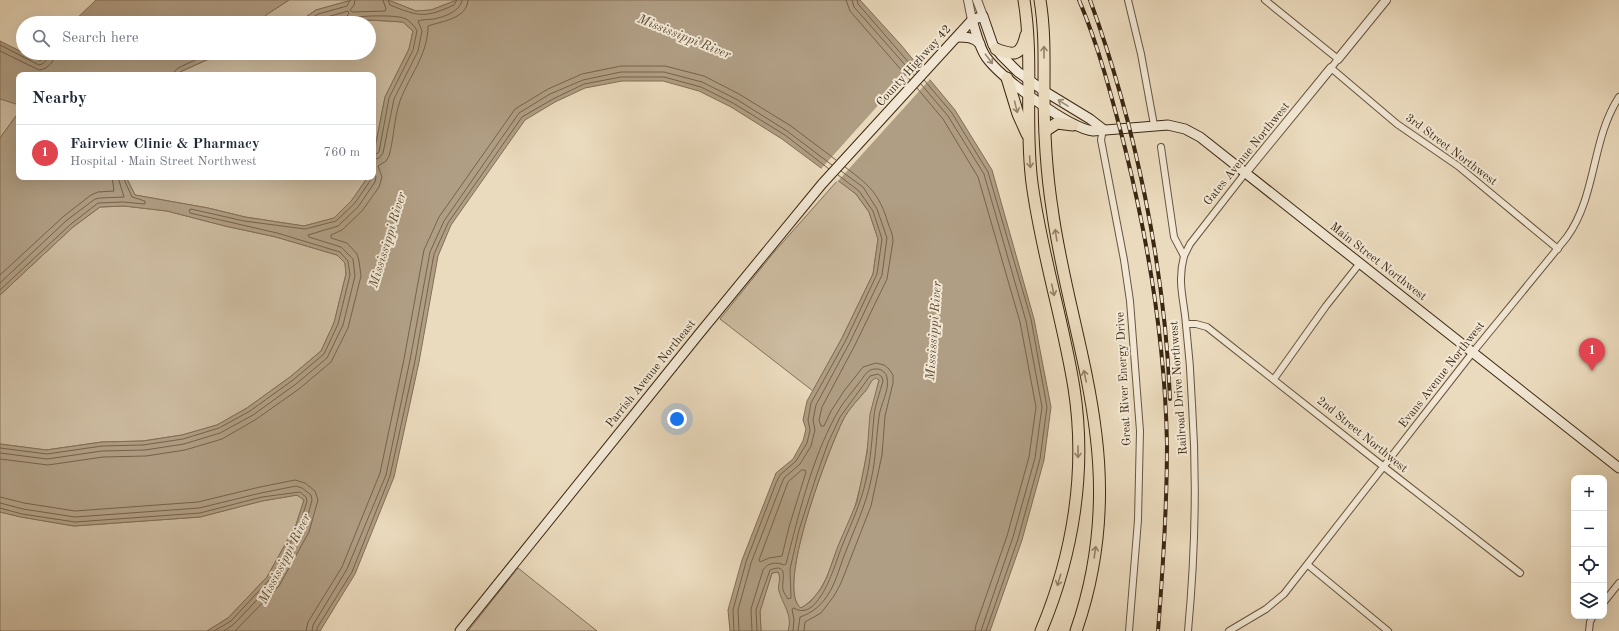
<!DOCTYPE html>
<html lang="en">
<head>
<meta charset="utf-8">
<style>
	body { margin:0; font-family:"Old Standard TT",serif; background:#f2f2f3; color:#1f2937 }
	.controls { position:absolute; right:12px; bottom:12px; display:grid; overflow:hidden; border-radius:8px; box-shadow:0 4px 16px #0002 }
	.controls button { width:36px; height:36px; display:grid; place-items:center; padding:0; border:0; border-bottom:1px solid #e0e1e3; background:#fff; color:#1f2937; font:20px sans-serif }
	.you { position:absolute; left:677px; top:419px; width:14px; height:14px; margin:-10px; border:3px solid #fff; border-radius:50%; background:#1a73e8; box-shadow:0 0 0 6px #1a73e833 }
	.badge { display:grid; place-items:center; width:26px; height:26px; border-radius:50%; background:#8f2418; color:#fff; font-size:13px; font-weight:700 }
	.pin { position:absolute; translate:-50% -33px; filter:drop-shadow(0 1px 2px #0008) }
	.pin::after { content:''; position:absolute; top:21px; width:14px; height:12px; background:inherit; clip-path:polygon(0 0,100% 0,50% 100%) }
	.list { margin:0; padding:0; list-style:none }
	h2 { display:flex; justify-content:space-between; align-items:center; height:52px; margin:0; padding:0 16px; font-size:17px }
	h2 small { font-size:13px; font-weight:400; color:#747a83 }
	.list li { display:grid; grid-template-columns:26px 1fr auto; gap:12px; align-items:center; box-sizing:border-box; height:56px; padding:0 16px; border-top:1px solid #e0e1e3 }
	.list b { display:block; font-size:15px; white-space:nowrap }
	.list p { margin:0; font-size:13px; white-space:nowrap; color:#747a83 }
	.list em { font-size:13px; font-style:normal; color:#747a83 }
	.icon { flex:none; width:22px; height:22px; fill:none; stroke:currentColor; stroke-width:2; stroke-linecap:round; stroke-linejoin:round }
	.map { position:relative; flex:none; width:1619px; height:631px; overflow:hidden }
	.search { position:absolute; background:#fff; box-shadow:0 4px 16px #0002; left:16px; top:16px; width:360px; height:44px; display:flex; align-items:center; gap:10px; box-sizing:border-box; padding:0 14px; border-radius:22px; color:#747a83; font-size:15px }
	.panel { position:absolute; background:#fff; box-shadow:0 4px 16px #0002; left:16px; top:72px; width:360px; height:108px; border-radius:8px }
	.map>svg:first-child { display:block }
	.green { fill:#cdbca1; stroke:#84725a }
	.water { fill:#b09e84; stroke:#826e56; fill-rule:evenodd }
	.pier { fill:#ebdbbe }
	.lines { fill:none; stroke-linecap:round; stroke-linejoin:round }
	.shore { stroke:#76624b; stroke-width:1 }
	.minor-casing { stroke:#68543d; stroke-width:8 }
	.tertiary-casing { stroke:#68543d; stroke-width:10 }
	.secondary-casing { stroke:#3c2712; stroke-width:11 }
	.trunk-casing { stroke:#3c2712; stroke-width:13 }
	.minor { stroke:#f2e8d5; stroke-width:6 }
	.tertiary { stroke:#f2e8d5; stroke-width:8 }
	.secondary { stroke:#f2e8d5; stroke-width:9 }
	.trunk { stroke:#ebdbbe; stroke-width:11 }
	.rail-casing { stroke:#3c2712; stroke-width:4 }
	.rail { stroke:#f2e8d5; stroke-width:2.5; stroke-dasharray:8; stroke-linecap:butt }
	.oneway { stroke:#948168 }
	.oneway2 { stroke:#978874 }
	.labels { text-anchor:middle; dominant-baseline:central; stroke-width:4; stroke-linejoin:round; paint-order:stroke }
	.street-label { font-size:12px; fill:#3c2712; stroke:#f2e8d5 }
	.water-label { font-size:13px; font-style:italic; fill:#5f4b34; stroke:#f2e8d5 }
</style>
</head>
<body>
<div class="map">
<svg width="1619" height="631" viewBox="0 0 1619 631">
	<rect width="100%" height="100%" fill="#ebdbbe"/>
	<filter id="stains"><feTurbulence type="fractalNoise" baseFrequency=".005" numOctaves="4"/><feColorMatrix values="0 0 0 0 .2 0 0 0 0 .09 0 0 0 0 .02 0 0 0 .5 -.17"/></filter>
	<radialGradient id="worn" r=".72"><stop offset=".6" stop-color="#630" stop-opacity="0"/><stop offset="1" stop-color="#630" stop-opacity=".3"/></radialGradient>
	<!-- green -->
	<g class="green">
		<path d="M289 0H352L316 10 297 23H260L266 15Z"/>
		<path d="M384 0H457L431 10 416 11 388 0Z"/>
		<path d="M370 20 403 22 413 31 409 49 385 97 373 158V75H177L180 72 222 53H369V23H336Z"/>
		<path d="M0 69 19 76V112L0 138Z"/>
		<path d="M126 177H368L352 200 334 218 304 226 245 217 208 208 135 195Z"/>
		<path d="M838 180 856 194 869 212 878 239 873 274 842 338 813 391 720 319 775 251Z"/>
		<path d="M124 206 167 211 225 226 276 237 337 255 345 263 346 274 334 323 321 351 290 377 247 408 217 425 182 435 143 441 102 442 46 450 0 444V295L73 227 100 207Z"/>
		<path d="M876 377 879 380C870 419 868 460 857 499 853 516 844 531 838 547 829 570 824 594 801 608 774 589 830 447 843 420 849 408 859 399 867 389 870 384 871 380 876 377Z"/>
		<path d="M297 495 304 500 296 525 267 577 228 618 207 631H0V512L21 517 74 526 200 517 262 501Z"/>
		<path d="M518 568 597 631H468Z"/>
		<path d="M778 572 780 577 779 590 786 605 790 620 789 630 788 631H761L760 611 772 573Z"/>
	</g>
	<!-- water -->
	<g class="water">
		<path d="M96 0H289L266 15 260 23H72Z"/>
		<path d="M352 0H388L416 11 431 10 457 0H860L901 45 955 110 992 170 1034 319 1051 407 1044 460 1022 540 990 631H788C793 615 783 605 779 591 777 584 782 579 778 572L772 573 760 611 761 631H730L728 610 742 560 776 473 793 459 803 441 806 429 803 420 807 401 842 338 873 274 878 239 869 212 856 194 782 139 731 107 699 91 663 81H622L585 88 555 102 525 120 451 225 438 256 419 362 394 477 355 574 320 631H207L228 618 267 577 296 525 304 500 297 495 262 501 200 517 74 526 21 517 0 512V444L46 450 102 442 143 441 182 435 217 425 247 408 290 377 321 351 334 323 346 274 345 263 337 255 276 237 225 226 167 211 124 206 100 207 73 227 0 295V138L19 112V177H126L135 195 208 208 245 217 304 226 334 218 352 200 368 177H373V158L385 97 409 49 413 31 403 22 370 20 336 23H297L316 10ZM876 378 879 380 870 414 867 453 857 502 838 546 827 577 821 589 810 602 801 608C774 590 830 446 843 420 849 408 859 399 867 389 870 384 871 380 876 378Z"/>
		<path d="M0 41 40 61 48 53H222L180 72 177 75H19V105L0 99Z"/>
	</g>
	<!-- pier -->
	<path class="pier" d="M917 62 931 78 837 182 820 170Z"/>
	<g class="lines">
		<!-- shore -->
		<g class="shore">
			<path d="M355 0 354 5 350 10 352 12 385 11 386 9 383 0"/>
			<path d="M388 0 390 5C420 17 425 18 454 5L457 0"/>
			<path d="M846 0 850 11 910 80"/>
			<path d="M852 0 854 7 914 75"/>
			<path d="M857 0 858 4 917 72"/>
			<path d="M304 23 318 14 347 6 350 0"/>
			<path d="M313 23 320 19 348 11 349 13 346 18 345 23"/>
			<path d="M350 23 351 19C357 15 396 15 403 18 408 19 415 26 417 31L413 50 389 98 379 152 376 154 373 155"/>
			<path d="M0 45 39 65C44 64 50 58 50 53"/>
			<path d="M0 51 39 70C48 69 55 61 55 53"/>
			<path d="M174 75 175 71 178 68 210 53"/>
			<path d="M924 80 952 113 988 172 1031 319 1047 407 1040 459 1018 539 986 631"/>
			<path d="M921 84 948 116 984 174 1026 321 1042 407 1035 458 1013 537 981 631"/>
			<path d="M917 88 943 119 978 177 1020 322 1036 407 1029 457 1007 536 976 625 975 631"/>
			<path d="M373 160 379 158 383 153 394 99 418 51 422 31 418 21C423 19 428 20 434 19 444 17 461 11 462 0"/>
			<path d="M0 275 64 216 91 195 98 192 114 191 112 177"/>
			<path d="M0 283 67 220 95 199 100 198 124 197 118 177"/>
			<path d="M0 290 71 224 98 203 123 202 145 204V201L132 197 123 177"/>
			<path d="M0 448 47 454 102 446 143 445 183 439 219 428 250 411 293 380 324 354 338 324 350 275 348 261 340 252 277 233 190 213 189 210 191 209 244 221 305 229 336 221 355 203 370 181 371 177"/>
			<path d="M0 453 47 459 102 451 145 450 184 444 220 433 253 415 296 384 327 358 343 325 355 276 353 259 341 247 309 237 308 235 338 226 358 207 375 182 376 177 373 171"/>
			<path d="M0 459 48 465 103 457 146 456 185 450 222 439 255 420 299 389 331 362 348 328 361 276 359 261 357 254 347 243 331 238V235L342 230 362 211 379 187 382 177 378 166 386 161 389 156C394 138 394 118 400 101 409 76 428 55 428 26 442 21 467 19 468 0"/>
			<path d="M802 470H805L806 472 789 527 782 556 769 558 760 562 759 560 788 482Z"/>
			<path d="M0 497 24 503 75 511 198 502 260 487 295 480 305 483 315 491 318 500 309 532 279 586 235 631"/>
			<path d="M0 503 23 509 75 517 199 508 261 493 296 486 302 488 311 495 312 500 304 530 274 582 234 624 224 631"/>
			<path d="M0 508 22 514 75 522 200 513 262 497 300 492 306 497 307 501 299 527 270 579 231 621 214 631"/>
			<path d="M306 631 308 622 342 567 380 473 404 359 424 250 439 217 515 109 548 89 582 74 621 66H665L704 76 739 94 791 126 836 160"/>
			<path d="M312 631 313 625 347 569 386 475 410 360 430 252 444 221 519 113 550 94 583 80 621 72H664L702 82 736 99 787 131 832 165"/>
			<path d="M317 631V628L352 572 390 476 415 361 434 254 448 223 522 117 553 99 584 84 621 77H664L701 87 733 103 785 135 829 169"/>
			<path d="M734 631 733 610 746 562 776 483 780 475 796 461 807 443 810 430 808 420 811 403 846 340 877 274 882 239 873 211 859 191 838 175"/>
			<path d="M739 631 738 610 751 563 781 485 784 478 800 464 811 446 815 430 813 420 816 405 850 342 882 275 887 238 877 209 863 187 841 171"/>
			<path d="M752 631 751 609 763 570C768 562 777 562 784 565L786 564C799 514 811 461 836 415 842 403 851 394 859 383 864 377 867 368 877 369 882 369 887 374 887 378 890 390 880 405 879 417 876 438 876 459 871 480 866 505 855 527 846 551 840 565 837 580 829 593 822 605 812 613 800 617L798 631"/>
			<path d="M757 631 756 610 770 570C790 562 781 581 783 590 784 593 786 596 788 599L791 598 790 569 799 530 817 474 828 443 840 417 870 376 878 374 882 377 883 381C880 392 875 405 874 416 872 438 871 459 866 480 861 503 851 524 842 546 836 561 819 624 794 608L792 609 794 620 793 631"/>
			<path d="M804 631 805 622 821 613 834 596 841 583 871 506 882 455 885 416 893 383V375L889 369 884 365 876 363 863 367 844 391 831 411 824 426H821L819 420 822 407 855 345 887 279 893 241C893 234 890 229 888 223 879 193 869 185 845 167"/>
		</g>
		<defs>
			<g id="minor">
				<path d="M1128 0 1141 54 1154 125"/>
				<path d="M1265 0 1338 59 1331 68 1397 124 1458 166 1558 249"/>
				<path d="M1103 129 1101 140 1124 260 1130 301 1140 431 1138 520 1129 631"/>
				<path d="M1161 147 1174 237 1184 256C1177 283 1184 299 1186 325 1189 351 1191 377 1192 404 1197 479 1195 556 1188 631"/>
				<path d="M1184 256 1190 244 1246 172"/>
				<path d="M1186 324H1196L1207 327 1384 467 1520 573"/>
				<path d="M1274 379 1326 306 1360 263"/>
				<path d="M1308 565 1388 631"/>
				<path d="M1604 602 1619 583"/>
				<path d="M1229 631 1266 609 1284 594 1473 352 1567 237C1597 195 1591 140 1619 97"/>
				<path d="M1589 631 1590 622 1593 616"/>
			</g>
			<g id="tertiary">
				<path d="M968 0 972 20"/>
				<path d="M977 0 983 16"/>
				<path d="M1338 59 1386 0"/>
				<path d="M1246 172 1331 68"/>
			</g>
			<g id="secondary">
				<path d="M972 20C976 32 979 47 986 57 1001 78 1069 128 1093 131L1168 125 1185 129 1200 137 1619 468"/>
				<path d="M957 37C966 37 974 37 980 44"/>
				<path d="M460 631 699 334 822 184 972 20 983 16 993 45 1001 55 1018 72 1044 91 1090 119 1103 129"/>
			</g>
			<g id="trunk">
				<path d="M1024 0C1034 61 1024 122 1032 183 1041 252 1063 319 1074 388 1087 471 1073 555 1041 631"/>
				<path d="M1040 0C1045 30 1044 59 1044 90 1044 129 1046 169 1052 208 1062 284 1087 358 1096 435 1104 500 1098 568 1076 631"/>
				<path d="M996 49C1014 56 1021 56 1026 35"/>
				<path d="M1007 78 1018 114 1027 134"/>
				<path d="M1045 131 1057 123 1073 125"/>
			</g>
		</defs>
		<!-- minor casing -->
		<use href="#minor" class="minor-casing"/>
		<!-- tertiary casing -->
		<use href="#tertiary" class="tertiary-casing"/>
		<!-- secondary casing -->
		<use href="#secondary" class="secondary-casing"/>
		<!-- trunk casing -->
		<use href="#trunk" class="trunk-casing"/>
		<!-- minor -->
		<use href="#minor" class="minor"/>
		<!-- tertiary -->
		<use href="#tertiary" class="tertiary"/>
		<!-- secondary -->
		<use href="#secondary" class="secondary"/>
		<!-- trunk -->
		<use href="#trunk" class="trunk"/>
		<defs>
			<g id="rail">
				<path d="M1079 0C1099 47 1112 98 1125 148 1149 245 1165 344 1167 444 1167 507 1163 569 1158 631"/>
				<path d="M1090 0C1135 123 1165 268 1170 399"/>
			</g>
		</defs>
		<!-- rail casing -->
		<use href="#rail" class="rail-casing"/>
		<!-- rail -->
		<use href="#rail" class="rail"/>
	</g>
	<!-- one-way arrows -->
	<defs><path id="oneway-shaft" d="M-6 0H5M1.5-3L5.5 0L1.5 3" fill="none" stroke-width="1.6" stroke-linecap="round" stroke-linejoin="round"/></defs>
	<g class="oneway">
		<use href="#oneway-shaft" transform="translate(1044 52) rotate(-90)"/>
		<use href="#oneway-shaft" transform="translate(1016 107) rotate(76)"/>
		<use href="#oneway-shaft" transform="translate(1030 162) rotate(86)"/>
		<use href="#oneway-shaft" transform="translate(1056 235) rotate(-99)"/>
		<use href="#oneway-shaft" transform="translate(1053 290) rotate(78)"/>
		<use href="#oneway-shaft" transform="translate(1085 376) rotate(-102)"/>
		<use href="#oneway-shaft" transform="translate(1078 452) rotate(90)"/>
		<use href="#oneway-shaft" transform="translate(1095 552) rotate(-82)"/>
		<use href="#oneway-shaft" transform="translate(1059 580) rotate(107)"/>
	</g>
	<g class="oneway2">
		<use href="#oneway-shaft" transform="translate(989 59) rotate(53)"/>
		<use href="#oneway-shaft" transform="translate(1063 103) rotate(-148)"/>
	</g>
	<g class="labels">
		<!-- street labels -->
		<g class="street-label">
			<text transform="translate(914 66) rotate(-48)">County Highway 42</text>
			<text transform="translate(1451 150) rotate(37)">3rd Street Northwest</text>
			<text transform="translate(1247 154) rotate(-51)">Gates Avenue Northwest</text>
			<text transform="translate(1378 262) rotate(38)">Main Street Northwest</text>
			<text transform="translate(651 374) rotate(-51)">Parrish Avenue Northeast</text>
			<text transform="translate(1442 375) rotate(-52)">Evans Avenue Northwest</text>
			<text transform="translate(1124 379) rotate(-93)">Great River Energy Drive</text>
			<text transform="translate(1179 388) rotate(-94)">Railroad Drive Northwest</text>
			<text transform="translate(1362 435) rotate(39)">2nd Street Northwest</text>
		</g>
		<!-- water labels -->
		<g class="water-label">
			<text transform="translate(684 37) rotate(22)">Mississippi River</text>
			<text transform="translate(388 240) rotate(-73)">Mississippi River</text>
			<text transform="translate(934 331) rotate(-86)">Mississippi River</text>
			<text transform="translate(285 559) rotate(-63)">Mississippi River</text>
		</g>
	</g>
	<rect width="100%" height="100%" filter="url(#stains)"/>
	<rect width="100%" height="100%" fill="url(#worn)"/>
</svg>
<div class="controls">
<button>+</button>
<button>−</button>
<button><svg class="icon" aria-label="locate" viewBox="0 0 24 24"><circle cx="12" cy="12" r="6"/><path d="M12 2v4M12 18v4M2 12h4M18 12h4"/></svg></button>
<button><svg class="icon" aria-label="layers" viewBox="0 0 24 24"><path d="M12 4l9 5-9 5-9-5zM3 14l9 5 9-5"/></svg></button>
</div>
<div class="you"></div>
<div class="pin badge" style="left:1592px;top:371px;background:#e0444e">1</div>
<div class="search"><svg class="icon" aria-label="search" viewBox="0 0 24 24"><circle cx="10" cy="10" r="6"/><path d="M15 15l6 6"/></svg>Search here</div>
<section class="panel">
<h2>Nearby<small></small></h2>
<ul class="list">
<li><span class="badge" style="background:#e0444e">1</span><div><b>Fairview Clinic &amp; Pharmacy</b><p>Hospital · Main Street Northwest</p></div><em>760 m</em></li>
</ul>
</section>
</div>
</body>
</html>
